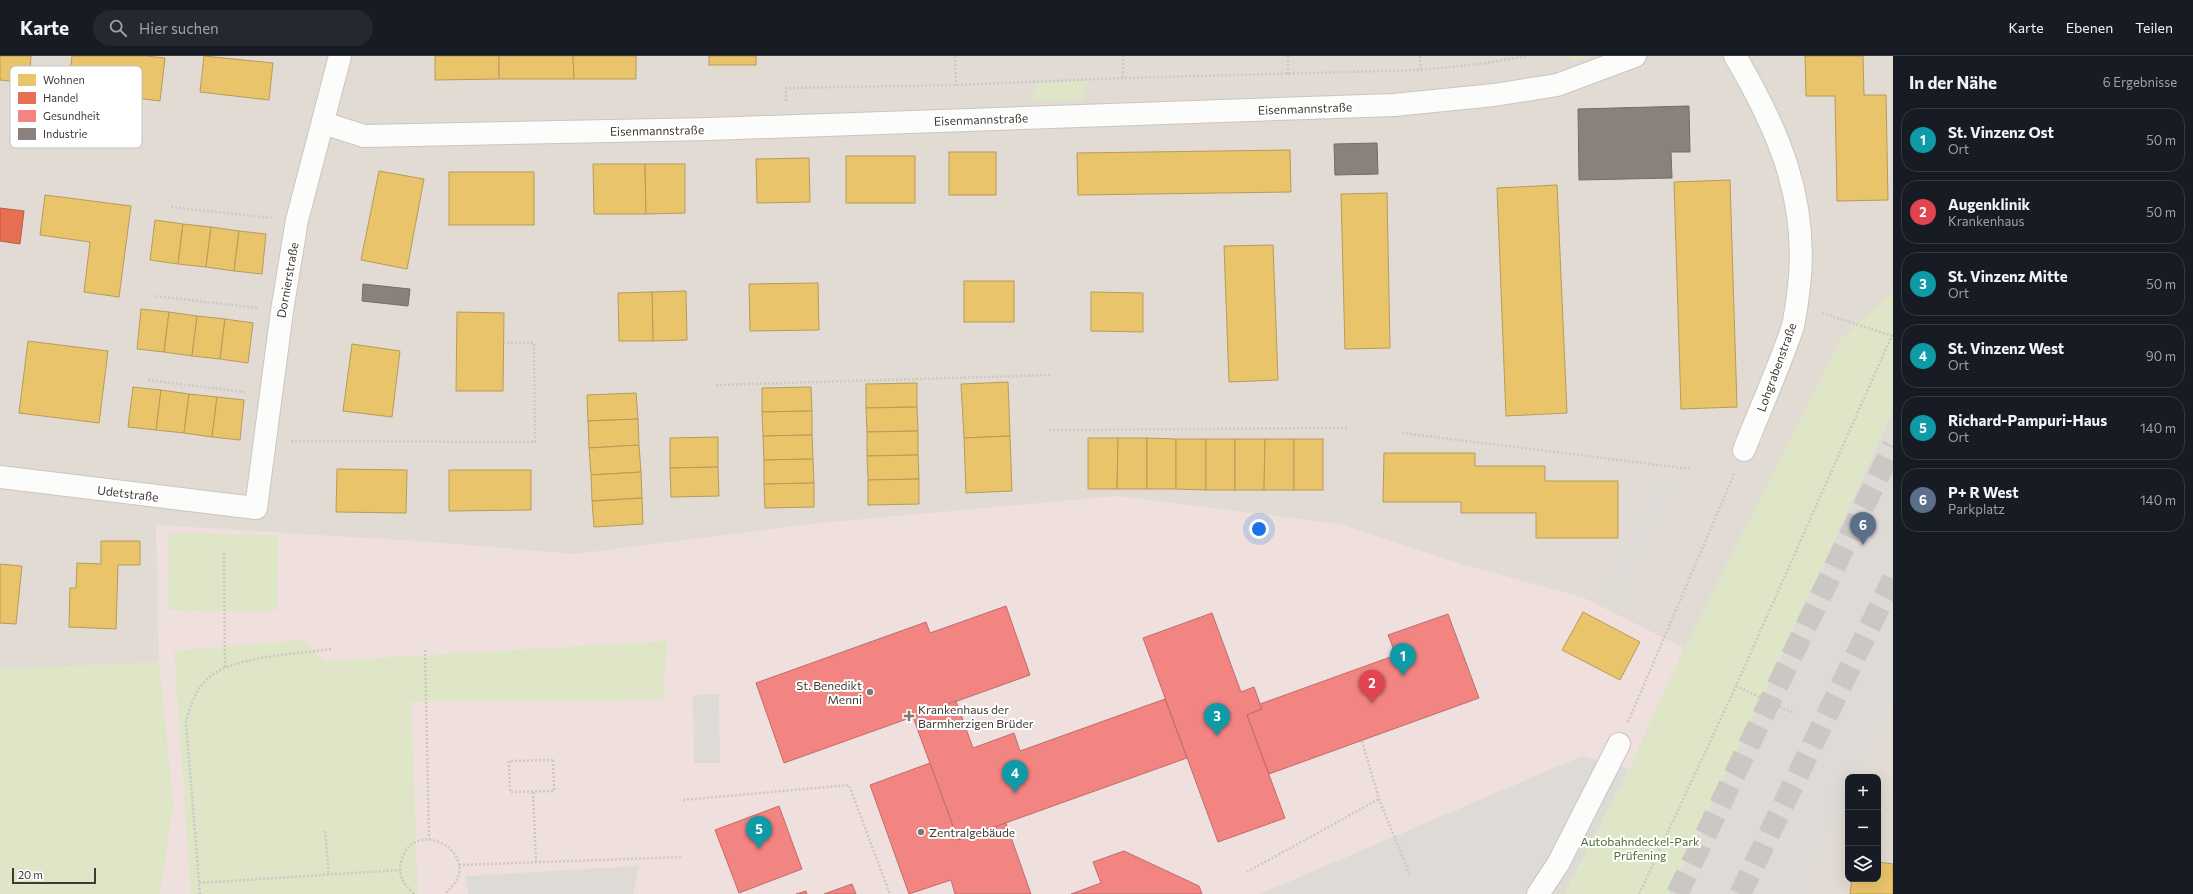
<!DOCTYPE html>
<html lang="de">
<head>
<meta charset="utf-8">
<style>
	body { margin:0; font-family:Commissioner,sans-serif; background:#242831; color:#f1f3f6 }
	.controls { position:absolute; right:12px; bottom:12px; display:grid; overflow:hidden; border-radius:8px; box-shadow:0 4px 16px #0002 }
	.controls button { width:36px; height:36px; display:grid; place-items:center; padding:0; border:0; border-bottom:1px solid #363941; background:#171b24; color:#f1f3f6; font:20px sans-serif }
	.scale { position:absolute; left:12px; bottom:10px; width:84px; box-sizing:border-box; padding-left:4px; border:2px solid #413a34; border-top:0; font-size:11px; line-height:14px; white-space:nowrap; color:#413a34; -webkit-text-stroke:3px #fff; paint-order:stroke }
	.you { position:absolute; left:1259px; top:473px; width:14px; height:14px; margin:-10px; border:3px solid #fff; border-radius:50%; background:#1a73e8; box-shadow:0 0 0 6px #1a73e833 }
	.badge { display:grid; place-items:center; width:26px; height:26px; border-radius:50%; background:#1a73e8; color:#fff; font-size:13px; font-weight:700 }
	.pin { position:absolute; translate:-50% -33px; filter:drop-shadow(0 1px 2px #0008) }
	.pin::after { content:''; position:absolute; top:21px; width:14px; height:12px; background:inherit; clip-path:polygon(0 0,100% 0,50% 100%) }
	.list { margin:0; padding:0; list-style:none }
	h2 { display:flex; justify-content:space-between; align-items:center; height:52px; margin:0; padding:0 16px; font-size:17px }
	h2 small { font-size:13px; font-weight:400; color:#9ea1a6 }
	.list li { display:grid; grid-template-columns:26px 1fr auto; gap:12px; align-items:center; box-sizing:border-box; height:64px; margin:0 8px 8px; padding:0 8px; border:1px solid #363941; border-radius:16px }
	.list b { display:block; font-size:15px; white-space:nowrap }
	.list p { margin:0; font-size:13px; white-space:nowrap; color:#9ea1a6 }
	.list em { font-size:13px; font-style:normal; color:#9ea1a6 }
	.icon { flex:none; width:22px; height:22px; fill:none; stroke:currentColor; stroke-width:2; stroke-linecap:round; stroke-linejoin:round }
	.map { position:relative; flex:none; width:1893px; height:838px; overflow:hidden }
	header { display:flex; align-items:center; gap:24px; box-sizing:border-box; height:56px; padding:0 20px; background:#171b24; border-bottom:1px solid #363941 }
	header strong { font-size:19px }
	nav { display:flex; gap:22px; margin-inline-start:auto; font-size:14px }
	.search { width:280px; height:36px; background:#242831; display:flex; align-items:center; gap:10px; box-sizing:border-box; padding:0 14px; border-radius:22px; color:#9ea1a6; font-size:15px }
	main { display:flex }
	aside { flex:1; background:#171b24 }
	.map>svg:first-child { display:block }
	.residential { fill:#e1dbd3 }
	.medical { fill:#efe0de }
	.green { fill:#dee6c7 }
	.parking { fill:#dedbd7 }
	.homes { fill:#e9c46a; stroke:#b79b5a }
	.shops { fill:#e76f51; stroke:#b55f48 }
	.health { fill:#f28482; stroke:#bd6e6b }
	.industry { fill:#8a817c; stroke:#746c66 }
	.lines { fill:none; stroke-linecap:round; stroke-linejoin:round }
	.highway-tunnel { stroke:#cbc7c2; stroke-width:22; stroke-dasharray:22 11; stroke-linecap:butt }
	.minor-casing { stroke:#c9c6c2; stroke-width:24 }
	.path { stroke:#cbc9c6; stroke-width:2.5; stroke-dasharray:2 2; stroke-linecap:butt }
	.minor { stroke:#fcfcfb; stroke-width:22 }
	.poi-dot { fill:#7d7872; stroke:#fff; stroke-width:1.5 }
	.labels { text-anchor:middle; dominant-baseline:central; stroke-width:4; stroke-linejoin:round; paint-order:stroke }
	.street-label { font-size:12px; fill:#413a34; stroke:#fff }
	.poi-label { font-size:12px; fill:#413a34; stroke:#fff; text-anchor:start }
	.park-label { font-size:12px; fill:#4d6d2d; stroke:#fff }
	.key { fill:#fff; stroke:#c6c4c2; stroke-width:1 }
	.key-label { font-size:11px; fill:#413a34 }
</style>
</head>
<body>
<header>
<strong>Karte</strong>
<div class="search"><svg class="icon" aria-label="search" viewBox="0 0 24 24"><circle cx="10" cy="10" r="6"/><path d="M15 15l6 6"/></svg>Hier suchen</div>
<nav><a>Karte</a><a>Ebenen</a><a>Teilen</a></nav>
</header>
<main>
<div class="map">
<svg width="1893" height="838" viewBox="0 0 1893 838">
	<rect width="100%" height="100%" fill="#edeae6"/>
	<!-- residential -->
	<g class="residential">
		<path d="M0 0H1893V263L1604 838H0Z"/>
		<path d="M1893 647V838H1804L1848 744V823H1878V721H1859Z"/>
	</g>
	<!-- medical -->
	<path class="medical" d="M1117 440 1339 468 1465 509 1584 542 1684 592 1629 713 1564 838H160L173 748 159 606 156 469 418 485 575 498 820 467Z"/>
	<!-- green -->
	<g class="green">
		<path d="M1570 0H1592L1572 6Z"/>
		<path d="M1088 25 1082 44 1029 45 1038 27Z"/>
		<path d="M1893 236V355L1771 622 1669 838H1564L1629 713 1684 592 1841 283Z"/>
		<path d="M168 477 278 479 277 555 167 554Z"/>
		<path d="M303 584 325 605 667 585 663 644 411 646 418 838H191L174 595Z"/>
		<path d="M159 606 173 748 160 838H0V613Z"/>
	</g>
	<!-- parking -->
	<g class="parking">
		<path d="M1893 355V647L1859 721H1848V744L1804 838H1669L1771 622Z"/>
		<path d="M1658 420 1676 429 1620 551 1601 543Z"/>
		<path d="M719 638 720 707H694L693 639Z"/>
		<path d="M1582 700 1629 713 1564 838H1260Z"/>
		<path d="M639 810 633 838H468L465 820Z"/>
	</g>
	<!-- homes -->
	<g class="homes">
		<path d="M0 0H31L29 27 0 24Z"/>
		<path d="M72 0H147L165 2 160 45 97 37 95 48 66 45Z"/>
		<path d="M204 0 273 7 269 44 200 36Z"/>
		<path d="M435 0H499V23L435 24Z"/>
		<path d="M499 0H573L574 23H499Z"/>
		<path d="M573 0H636V23H574Z"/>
		<rect x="709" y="0" width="47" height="9"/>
		<path d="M1805 0H1863L1864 39H1886L1888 144 1837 145 1835 40H1806Z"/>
		<path d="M1290 94 1291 136 1078 139 1077 97Z"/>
		<rect x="949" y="96" width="47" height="43"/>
		<rect x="846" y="100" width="69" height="47"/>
		<path d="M809 102 810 146 757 147 756 103Z"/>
		<path d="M593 108H645L646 158H594Z"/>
		<path d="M645 108H685V157L646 158Z"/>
		<path d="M379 115 424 123 407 213 361 204Z"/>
		<rect x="449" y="116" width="85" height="53"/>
		<path d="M1730 124 1737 351 1681 353 1674 126Z"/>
		<path d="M1557 129 1567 357 1506 360 1497 132Z"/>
		<path d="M1387 137 1390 292 1345 293 1341 138Z"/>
		<path d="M45 139 131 150 119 241 84 236 90 186 40 179Z"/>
		<path d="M155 164 183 168 178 208 150 204Z"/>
		<path d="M183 168 211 171 206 211 178 208Z"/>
		<path d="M211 171 239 175 234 215 206 211Z"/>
		<path d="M239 175 266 178 262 218 234 215Z"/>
		<path d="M1273 189 1278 324 1229 326 1224 190Z"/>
		<rect x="964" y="225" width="50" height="41"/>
		<path d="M818 227 819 274 750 275 749 228Z"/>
		<path d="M686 235 687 284 653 285 652 236Z"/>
		<path d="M652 236 653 285H619L618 237Z"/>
		<path d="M1091 236 1143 237V276L1091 275Z"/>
		<path d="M141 253 169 256 164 296 137 293Z"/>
		<path d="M169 256 197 260 192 300 164 296Z"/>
		<path d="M457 256 504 257 503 335H456Z"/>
		<path d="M197 260 225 263 220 303 192 300Z"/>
		<path d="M225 263 253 267 248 307 220 303Z"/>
		<path d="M28 285 108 295 99 367 19 357Z"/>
		<path d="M352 288 400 295 392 361 343 355Z"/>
		<path d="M1008 326 1010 380 964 382 961 328Z"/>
		<path d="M917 327V351L866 352V328Z"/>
		<path d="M133 331 161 334 156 374 128 371Z"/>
		<path d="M811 331 812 355 762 356V332Z"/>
		<path d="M161 334 189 338 184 377 156 374Z"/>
		<path d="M636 337 638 363 588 365 587 339Z"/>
		<path d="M189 338 217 341 212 381 184 377Z"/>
		<path d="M217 341 244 344 240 384 212 381Z"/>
		<path d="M917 351 918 375 867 376 866 352Z"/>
		<path d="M812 355V379L763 380 762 356Z"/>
		<path d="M638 363 639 389 589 392 588 365Z"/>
		<path d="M918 375V399L867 400V376Z"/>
		<path d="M812 379 813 403 764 404 763 380Z"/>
		<path d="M1010 380 1012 435 966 437 964 382Z"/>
		<path d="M718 381V411L670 412V382Z"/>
		<path d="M1088 382H1118L1117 433H1088Z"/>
		<path d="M1118 382H1147V433H1117Z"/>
		<path d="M1147 382 1176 383V433H1147Z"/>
		<path d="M1176 383H1206V434L1176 433Z"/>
		<rect x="1206" y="383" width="29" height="51"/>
		<path d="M1235 383H1265L1264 434H1235Z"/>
		<path d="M1265 383H1294V434H1264Z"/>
		<rect x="1294" y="383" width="29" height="51"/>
		<path d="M639 389 641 416 591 419 589 392Z"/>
		<path d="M1384 397H1475V410H1545V425H1618V482H1536V457H1461V446H1383Z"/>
		<path d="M918 399 919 423 868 424 867 400Z"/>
		<path d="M813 403 814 427 764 428V404Z"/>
		<path d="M718 411 719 440 671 441 670 412Z"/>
		<path d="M337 413 407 414 406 457 336 456Z"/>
		<path d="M449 414H531V454L449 455Z"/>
		<path d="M641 416 642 442 592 445 591 419Z"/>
		<path d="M919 423V448L868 449V424Z"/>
		<path d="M814 427V451L765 452 764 428Z"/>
		<path d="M642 442 643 468 594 471 592 445Z"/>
		<path d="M101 485H140V509H118L116 573 69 571 70 532H76L77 507 101 508Z"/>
		<path d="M0 508 22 510 16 568 0 567Z"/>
		<path d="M1583 556 1640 586 1620 624 1562 594Z"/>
		<path d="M1878 806 1893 808V838H1850L1852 823H1878Z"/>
	</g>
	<!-- shops -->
	<path class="shops" d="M0 152 24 155 20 188 0 185Z"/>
	<!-- health -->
	<g class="health">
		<path d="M1006 550 1030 619 784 707 756 627 926 566 930 577Z"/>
		<path d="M1212 557 1241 636 1254 631 1262 653 1247 659 1285 762 1218 786 1143 582Z"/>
		<path d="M1448 558 1479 642 1269 718 1247 659 1262 653 1260 648 1396 599 1388 579Z"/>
		<path d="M1165 643 1187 702 958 784 913 661 956 645 973 692 1014 677 1020 695Z"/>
		<path d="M930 707 958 784 1006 767 1031 838H955L951 824 909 838 870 729Z"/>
		<path d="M779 750 802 813 739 837 715 774Z"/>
		<path d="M1124 795 1199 830 1202 838H1071L1101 827 1093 806Z"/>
		<path d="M852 828 856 838H824Z"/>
		<path d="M806 835 807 838H796Z"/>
	</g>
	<!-- industry -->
	<g class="industry">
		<path d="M1689 50 1690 96H1671L1672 122 1579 124 1578 53Z"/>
		<path d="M1377 87 1378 118 1335 119 1334 88Z"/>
		<path d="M363 228 410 233 408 250 362 245Z"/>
	</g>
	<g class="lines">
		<!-- highway-tunnel -->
		<g class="highway-tunnel">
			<path d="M1677 838 1893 390"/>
			<path d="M1740 838 1893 523"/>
		</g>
		<defs>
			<g id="minor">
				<path d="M1735 0C1778 73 1809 144 1799 231 1797 245 1796 259 1792 273 1778 314 1760 353 1744 394"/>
				<path d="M323 67 364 80 710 73 1394 49 1494 39 1557 29 1635 0"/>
				<path d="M0 421 256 452 282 255 297 164 340 0"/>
				<path d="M1538 838 1558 808 1619 688"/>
			</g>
		</defs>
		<!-- minor casing -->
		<use href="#minor" class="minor-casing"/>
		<!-- path -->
		<g class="path">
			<path d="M955 0 956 29"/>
			<path d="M1288 0V18"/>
			<path d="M1420 0 1421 13"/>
			<path d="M1123 21V0"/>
			<path d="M786 45V32L956 29 1123 22 1421 14 1487 7 1527 0"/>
			<path d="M171 151 272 162"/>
			<path d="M156 240 257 252"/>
			<path d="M1822 257 1893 280"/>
			<path d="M148 324 245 336"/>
			<path d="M716 329 1050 319"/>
			<path d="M1049 374 1349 372"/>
			<path d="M1402 377 1691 413"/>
			<path d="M291 385 535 386 534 287H504"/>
			<path d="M224 497 225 611"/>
			<path d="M425 594 429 783"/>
			<path d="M1736 630 1794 657"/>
			<path d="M1628 666 1735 416"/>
			<path d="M1362 685 1379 743 1410 819"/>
			<path d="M553 704 554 735 510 736 509 705Z"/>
			<path d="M533 736 536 806"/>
			<path d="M683 744 849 729 890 838"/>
			<path d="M325 775 329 819"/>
			<path d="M459 809 683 801"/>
			<path d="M1247 816 1379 743"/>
			<path d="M199 827 400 814"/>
			<path d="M200 838 186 666C190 650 195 635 207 623 230 600 299 598 331 593"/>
			<path d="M414 838C404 829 398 820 401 806 414 755 492 802 444 838"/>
			<path d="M1639 838 1736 630 1893 277"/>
		</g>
		<!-- minor -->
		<use href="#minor" class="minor"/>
	</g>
	<!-- markers -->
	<g class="poi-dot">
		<circle cx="870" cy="636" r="4"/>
		<path d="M907 654h4v4h4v4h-4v4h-4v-4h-4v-4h4z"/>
		<circle cx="921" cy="776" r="4"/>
	</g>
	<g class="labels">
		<!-- street labels -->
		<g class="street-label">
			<text transform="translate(1305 52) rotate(-2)">Eisenmannstraße</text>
			<text transform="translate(981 63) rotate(-2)">Eisenmannstraße</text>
			<text transform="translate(657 74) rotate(-1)">Eisenmannstraße</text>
			<text transform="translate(287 224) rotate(-80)">Dornierstraße</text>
			<text transform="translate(1776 311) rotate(-70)">Lohgrabenstraße</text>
			<text transform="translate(128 437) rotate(7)">Udetstraße</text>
		</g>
		<!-- poi labels -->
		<g class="poi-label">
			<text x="862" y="629" text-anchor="end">St. Benedikt<tspan x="862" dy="14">Menni</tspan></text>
			<text x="918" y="653">Krankenhaus der<tspan x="918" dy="14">Barmherzigen Brüder</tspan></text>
			<text x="929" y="776">Zentralgebäude</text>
		</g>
		<!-- park labels -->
		<g class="park-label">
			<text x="1640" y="785">Autobahndeckel-Park<tspan x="1640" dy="14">Prüfening</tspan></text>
		</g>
	</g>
	<!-- legend -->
	<rect x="10" y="10" width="132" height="82" rx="6" class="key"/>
	<rect x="18" y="18" width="18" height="12" fill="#e9c46a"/>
	<rect x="18" y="36" width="18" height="12" fill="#e76f51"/>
	<rect x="18" y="54" width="18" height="12" fill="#f28482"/>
	<rect x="18" y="72" width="18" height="12" fill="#8a817c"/>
	<g class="key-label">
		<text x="43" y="28">Wohnen</text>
		<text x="43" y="46">Handel</text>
		<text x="43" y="64">Gesundheit</text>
		<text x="43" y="82">Industrie</text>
	</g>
</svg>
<div class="controls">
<button>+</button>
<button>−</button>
<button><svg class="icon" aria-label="layers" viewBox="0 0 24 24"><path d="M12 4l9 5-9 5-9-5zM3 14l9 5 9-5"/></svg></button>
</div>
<div class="scale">20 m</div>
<div class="you"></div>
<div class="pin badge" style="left:1403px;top:620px;background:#0f9aa8">1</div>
<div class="pin badge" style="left:1372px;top:647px;background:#e0444e">2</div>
<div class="pin badge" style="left:1217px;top:680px;background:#0f9aa8">3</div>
<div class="pin badge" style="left:1015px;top:737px;background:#0f9aa8">4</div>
<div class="pin badge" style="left:759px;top:793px;background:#0f9aa8">5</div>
<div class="pin badge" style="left:1863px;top:489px;background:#5c6f8a">6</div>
</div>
<aside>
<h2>In der Nähe<small>6 Ergebnisse</small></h2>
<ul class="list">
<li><span class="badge" style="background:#0f9aa8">1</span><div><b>St. Vinzenz Ost</b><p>Ort</p></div><em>50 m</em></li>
<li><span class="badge" style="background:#e0444e">2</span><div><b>Augenklinik</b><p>Krankenhaus</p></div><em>50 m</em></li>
<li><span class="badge" style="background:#0f9aa8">3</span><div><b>St. Vinzenz Mitte</b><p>Ort</p></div><em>50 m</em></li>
<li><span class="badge" style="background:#0f9aa8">4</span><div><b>St. Vinzenz West</b><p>Ort</p></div><em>90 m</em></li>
<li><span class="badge" style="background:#0f9aa8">5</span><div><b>Richard-Pampuri-Haus</b><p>Ort</p></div><em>140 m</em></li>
<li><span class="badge" style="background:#5c6f8a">6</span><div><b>P+ R West</b><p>Parkplatz</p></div><em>140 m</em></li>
</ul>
</aside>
</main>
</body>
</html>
